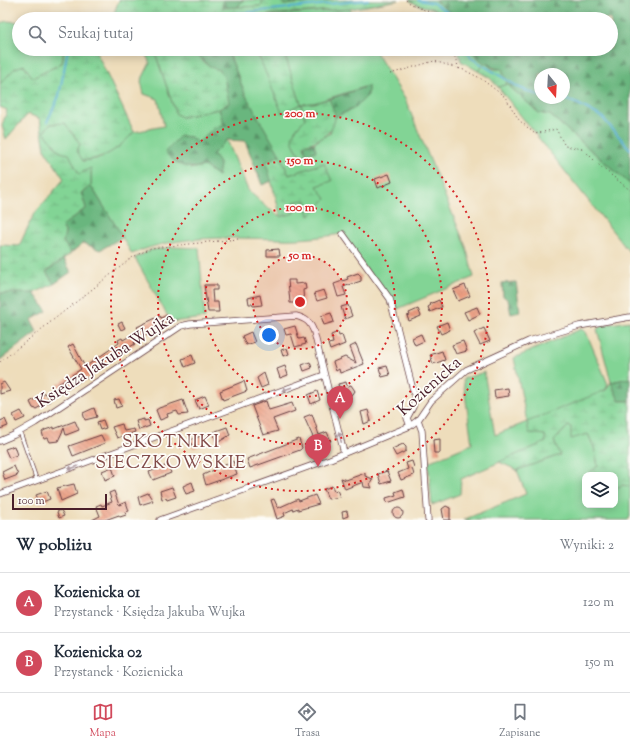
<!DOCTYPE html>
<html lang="pl">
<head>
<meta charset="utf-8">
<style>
	body { margin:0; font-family:"Sorts Mill Goudy",serif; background:#f2f2f3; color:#1f2937 }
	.controls { position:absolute; right:12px; bottom:12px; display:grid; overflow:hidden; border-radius:8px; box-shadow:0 2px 10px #0003 }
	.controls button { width:36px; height:36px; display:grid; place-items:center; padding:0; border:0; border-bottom:1px solid #e0e1e3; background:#fff; color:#1f2937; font:20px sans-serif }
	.compass { position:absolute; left:534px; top:68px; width:36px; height:36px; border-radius:50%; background:#fff; box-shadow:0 2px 10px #0003; rotate:162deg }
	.scale { position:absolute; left:12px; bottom:10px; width:95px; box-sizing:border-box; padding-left:4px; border:2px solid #4a1f2b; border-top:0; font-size:11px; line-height:14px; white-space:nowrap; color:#4a1f2b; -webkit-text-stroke:3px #fdfcf7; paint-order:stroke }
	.you { position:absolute; left:269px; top:335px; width:14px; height:14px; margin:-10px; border:3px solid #fff; border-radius:50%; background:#1a73e8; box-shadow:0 0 0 6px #1a73e833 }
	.badge { display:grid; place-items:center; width:26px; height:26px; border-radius:50%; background:#d1495b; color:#fff; font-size:13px; font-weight:700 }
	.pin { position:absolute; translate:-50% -33px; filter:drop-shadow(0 1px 2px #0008) }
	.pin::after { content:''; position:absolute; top:21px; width:14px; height:12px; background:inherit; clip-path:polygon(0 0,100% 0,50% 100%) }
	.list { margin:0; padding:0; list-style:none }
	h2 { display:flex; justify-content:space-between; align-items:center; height:52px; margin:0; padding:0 16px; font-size:17px }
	h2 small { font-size:13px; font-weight:400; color:#747a83 }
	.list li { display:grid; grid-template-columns:26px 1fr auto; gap:12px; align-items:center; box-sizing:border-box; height:60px; padding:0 16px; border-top:1px solid #e0e1e3 }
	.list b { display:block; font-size:15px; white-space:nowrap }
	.list p { margin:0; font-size:13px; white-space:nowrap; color:#747a83 }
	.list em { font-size:13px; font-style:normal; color:#747a83 }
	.icon { flex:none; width:22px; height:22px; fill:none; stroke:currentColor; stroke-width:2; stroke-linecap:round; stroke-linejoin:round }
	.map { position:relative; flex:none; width:630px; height:520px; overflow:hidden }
	.search { position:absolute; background:#fff; box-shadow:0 2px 10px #0003; left:12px; right:12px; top:12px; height:44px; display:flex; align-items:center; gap:10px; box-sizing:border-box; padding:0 14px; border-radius:22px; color:#747a83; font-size:15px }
	.sheet { height:172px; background:#fff }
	nav { display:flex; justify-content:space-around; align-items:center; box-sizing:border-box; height:56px; border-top:1px solid #e0e1e3; background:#fff; font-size:11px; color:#747a83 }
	nav a { display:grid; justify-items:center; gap:2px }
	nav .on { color:#d1495b }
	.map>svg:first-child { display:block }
	.grass { fill:#82d495; stroke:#667a60; fill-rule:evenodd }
	.forest { fill:url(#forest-firs); stroke:#5a6a54; fill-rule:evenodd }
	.wetland { fill:url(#wetland-marsh); stroke:#667a60 }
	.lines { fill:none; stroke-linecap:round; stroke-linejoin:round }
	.stream { stroke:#54aed2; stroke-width:2 }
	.building { fill:url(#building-back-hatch) }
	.service-casing { stroke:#633c41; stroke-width:4.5 }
	.minor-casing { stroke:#633c41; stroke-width:7 }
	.path { stroke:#633c41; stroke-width:1; stroke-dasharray:1 3; stroke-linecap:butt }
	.service { stroke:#fff; stroke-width:3 }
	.minor { stroke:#fff; stroke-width:5.5 }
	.oneway { fill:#ae9aa0 }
	.ring { fill:none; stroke:#d62828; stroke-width:2; stroke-dasharray:2 4 }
	.labels { text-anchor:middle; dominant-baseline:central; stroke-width:3.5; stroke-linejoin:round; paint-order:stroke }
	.street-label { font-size:17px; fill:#4a1f2b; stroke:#fdfcf7 }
	.neighbourhood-label { font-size:18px; letter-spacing:1px; fill:#824b49; stroke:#fdfcf7 }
	.centre { fill:#d62828; stroke:#fdfcf7; stroke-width:2 }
	.ring-label { font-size:12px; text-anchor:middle; font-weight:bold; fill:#d62828; stroke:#fdfcf7; stroke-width:3.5; stroke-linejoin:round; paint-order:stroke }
</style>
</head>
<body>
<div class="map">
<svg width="630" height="520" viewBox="0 0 630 520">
	<defs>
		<pattern id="forest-firs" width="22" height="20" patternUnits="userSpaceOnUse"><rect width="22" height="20" fill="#69b67e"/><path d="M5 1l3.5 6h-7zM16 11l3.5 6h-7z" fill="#589367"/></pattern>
		<pattern id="wetland-marsh" width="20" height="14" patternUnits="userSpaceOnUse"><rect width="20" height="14" fill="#82d495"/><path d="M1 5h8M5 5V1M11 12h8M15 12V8" fill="none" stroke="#72b681"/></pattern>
		<pattern id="building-back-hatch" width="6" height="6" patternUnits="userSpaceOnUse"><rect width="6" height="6" fill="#eb9c80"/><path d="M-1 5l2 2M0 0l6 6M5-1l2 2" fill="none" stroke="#c07f69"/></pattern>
	</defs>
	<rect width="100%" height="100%" fill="#fdfcf7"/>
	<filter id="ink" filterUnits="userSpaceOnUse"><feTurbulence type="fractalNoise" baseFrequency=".025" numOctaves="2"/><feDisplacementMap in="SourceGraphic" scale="8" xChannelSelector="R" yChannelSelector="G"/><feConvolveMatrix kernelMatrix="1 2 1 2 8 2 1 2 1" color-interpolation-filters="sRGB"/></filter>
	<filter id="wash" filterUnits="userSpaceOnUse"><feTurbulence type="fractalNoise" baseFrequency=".012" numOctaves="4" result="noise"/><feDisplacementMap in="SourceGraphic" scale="16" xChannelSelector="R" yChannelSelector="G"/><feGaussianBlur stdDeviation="0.9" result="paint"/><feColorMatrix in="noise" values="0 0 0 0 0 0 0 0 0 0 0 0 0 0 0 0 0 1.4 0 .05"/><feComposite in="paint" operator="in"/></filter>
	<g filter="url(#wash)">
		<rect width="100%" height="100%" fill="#edb"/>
		<!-- grass -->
		<g class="grass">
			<path d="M243 0H263L261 6 237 8Z"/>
			<path d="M409 0H434L460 19C444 19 446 14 433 9 424 6 417 6 409 0Z"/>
			<path d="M350 9 356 19H268L266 16Z"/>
			<path d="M7 21 18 22 19 24V49H33L36 53 45 49H64L62 63 33 78 0 84V23Z"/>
			<path d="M143 49H154L176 114 182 117 219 109 224 125C200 133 197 147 190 169L204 166 213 154 227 140 248 190 264 205 281 217C288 209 295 198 306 200L309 215 324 163 289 175 246 96 227 49H256L258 57 301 104 283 49H374L405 99 466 247 474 277 395 310 341 234C322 237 300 240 280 239 231 238 178 234 132 254L91 186V169L79 174 69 155 60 152 44 132 50 124 65 123 80 144 83 161 101 158 120 146 134 132 164 126 158 99 144 94 141 81 150 63ZM367 86 355 108 335 117 330 133 314 143 315 151 301 156C288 137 290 135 305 119L301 104 314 103Z"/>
			<path d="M458 49H471L476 56 485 63 478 71 461 61Z"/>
			<path d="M507 84 539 113 550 115 630 184V253L498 87Z"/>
			<path d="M175 247 199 248 205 318 171 322 135 258 151 250Z"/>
			<path d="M630 321V378L611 382 597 329 603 325Z"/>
			<path d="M581 329 586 332 608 384 606 389 545 435 546 442 461 479 460 494 432 505 428 462 472 444 463 379 484 372 495 435 527 422 514 358Z"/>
			<path d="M568 426 588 434 594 447 598 466 583 478 585 505H615V489C620 486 624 483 630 486V517L628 520H463L526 494 517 470 560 455 554 441Z"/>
		</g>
		<!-- forest -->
		<g class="forest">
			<path d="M223 0H243L237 8H222Z"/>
			<path d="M282 0H333L284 5Z"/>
			<path d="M434 0H630V184L550 115 539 113 507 84 502 69C489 69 478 60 471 49H611V19H460ZM540 74H564V98H540Z"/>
			<path d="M196 49H227L246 96 280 155 266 162 272 181 262 185 245 141 227 140 213 154 220 165 218 176 204 166C188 170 177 166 165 152L180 136 191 137 198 143 214 128 224 125 219 109 229 103 212 69 198 55Z"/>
			<path d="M368 86V95L355 108 335 117 329 99Z"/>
			<path d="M314 143 316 151 306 154 304 145Z"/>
			<path d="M91 186 123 237 100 250 83 243 71 253 63 242 65 232 62 226 86 208 81 193Z"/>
			<path d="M64 259 71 272 54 284 46 272Z"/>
			<path d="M516 282 520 312 511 314 508 300 503 296 502 283Z"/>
			<path d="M14 292 34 293 47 311 31 320 37 332 0 360V293Z"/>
			<path d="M630 378V401H619L611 382Z"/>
		</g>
		<!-- wetland -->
		<g class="wetland">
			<path d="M119 0H223L222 8 261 6 263 0H282L284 5 333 0H399L350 9 267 15 268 19H99L114 13Z"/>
			<path d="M64 49H95L134 132C117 150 108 157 83 161L77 151 80 144 65 123 50 124 44 132 60 152 69 154 79 174 91 168V186L81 193 86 208 62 226 65 232 63 242 71 253 46 272 54 284 34 293H0V245L19 246 34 214 64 179 45 150 40 119 28 114 6 139 2 126 7 110 0 107V84L15 68 24 65 33 78 62 63Z"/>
			<path d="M154 49H196C199 59 209 68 219 70L224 77 229 103 219 109 182 117 176 114Z"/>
			<path d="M256 49H283L301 104 314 103 329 99C331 104 335 112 335 117 334 134 318 141 304 145L306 154 301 156C288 137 290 135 305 119L301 104 282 113Z"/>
			<path d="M485 63 493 69H502L507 84 498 87 490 78 478 71Z"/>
			<path d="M280 155 289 175 324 163 332 181 317 186 326 199 309 216 306 201 302 200 294 202V213L281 217 266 162Z"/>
			<path d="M611 382 619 401H630V486L622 485 615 489V475H587L598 466 594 447 588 434 571 439V427L568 426 554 441 560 455 517 470 499 462 546 442 545 435 529 433 527 422 606 390Z"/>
		</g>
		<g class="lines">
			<!-- stream -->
			<g class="stream">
				<path d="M418 0 433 3 458 19"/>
				<path d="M183 19 368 0"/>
				<path d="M466 49 471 58 520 88 540 96"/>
				<path d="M562 98 578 104 602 117 630 149"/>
				<path d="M47 122 59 96 68 49"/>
			</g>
		</g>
		<g id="blocks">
			<!-- building -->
			<g class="building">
				<path d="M389 174 392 182 378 188 375 179Z"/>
				<path d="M279 249 280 256H267V250Z"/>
				<path d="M358 273 361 276V281L343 287 346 295 338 297 334 284 348 279 347 277Z"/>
				<path d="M288 280H295V284L305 283 306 289 303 290 304 306H296L295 303H290Z"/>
				<path d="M204 285H217V290H212L213 302H218L219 312H208Z"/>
				<path d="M465 285 470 296 458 301 453 290Z"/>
				<path d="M324 290 327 298 317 301 314 293Z"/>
				<path d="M260 295 262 305 253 306 252 304H249L248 298Z"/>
				<path d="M439 300 442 307 430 312 428 307 431 305 430 304Z"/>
				<path d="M348 305 352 316 345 319 341 307Z"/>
				<path d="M477 307 480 314 468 320 464 312Z"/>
				<path d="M418 309 421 316 409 321 407 316 410 315 409 313Z"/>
				<path d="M331 313 334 322 324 325 321 316Z"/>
				<path d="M167 315 170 321 149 330 150 332 134 342 135 344 119 353 120 354 89 375 91 377 87 379 86 377 62 393 57 385 81 369 68 347 73 344 85 367 119 343 118 340 122 338 123 340 137 332 139 330 137 327 160 316 161 318Z"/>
				<path d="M122 322 125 328 121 330 118 324Z"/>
				<path d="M447 322 450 330 441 334 437 326Z"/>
				<path d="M295 326 299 339 304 338 306 344 295 347 291 334 286 335 284 329Z"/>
				<path d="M484 328 490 341 480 345 474 333Z"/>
				<path d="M251 332 255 342 246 345 242 336Z"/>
				<path d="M338 332 339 336 342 335 345 344 330 350 328 344 333 343 331 335Z"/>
				<path d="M421 334 424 341 415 345 412 338Z"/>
				<path d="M463 341 467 351 456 354 452 345Z"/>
				<path d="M356 344 364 364 340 373 339 369 336 371 333 362 345 357 356 363 350 347Z"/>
				<path d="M287 348 289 354 283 356 281 350Z"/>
				<path d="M442 351 445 360 433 364 430 355Z"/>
				<path d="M192 355 195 363 185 367 182 359Z"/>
				<path d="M310 362 312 368 304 371 302 365Z"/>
				<path d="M285 366 288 375 280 378 277 369Z"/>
				<path d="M387 366 390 375 382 377 379 368Z"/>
				<path d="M264 373 268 385 261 388 257 378Z"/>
				<path d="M244 381 247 391 223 400 220 391Z"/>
				<path d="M4 382 10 391 0 394V384Z"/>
				<path d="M346 382 347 386 351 385 355 391 353 394 341 397 338 384Z"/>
				<path d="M508 388 509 396 495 398 494 390Z"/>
				<path d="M317 391 320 400 311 404 308 395Z"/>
				<path d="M46 393 50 401 36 409 33 408 30 402Z"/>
				<path d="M205 396 209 405 199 409 195 400Z"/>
				<path d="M119 399 122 406 116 408 114 400Z"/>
				<path d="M183 400 188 414 179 415 177 411 167 414 168 417 160 420 156 410 159 408Z"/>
				<path d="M266 401 269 410 292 403 295 411 273 419 278 431 263 435 252 406Z"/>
				<path d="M94 408 97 417 85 420 83 413Z"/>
				<path d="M368 410 371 421 364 424 361 412Z"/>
				<path d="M21 411 25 418 16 422 13 415Z"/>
				<path d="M312 414 319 435 327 432 331 441 317 446 304 417Z"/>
				<path d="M5 419 8 426 0 429V421Z"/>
				<path d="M144 419V421L148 420 150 426 139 430 136 421Z"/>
				<path d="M103 420 106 428 100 430 97 422Z"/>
				<path d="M75 421 79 430 66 435 64 428 58 441 50 442 48 438 44 439 42 432 45 430 54 427V429Z"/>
				<path d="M122 424 124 431 134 429 135 432 117 438 112 427Z"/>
				<path d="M227 427 230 435 217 443 213 432Z"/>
				<path d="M101 435 105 443 73 456 69 446Z"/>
				<path d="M204 435 206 440 202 442 203 445 193 448 190 440Z"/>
				<path d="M299 439 302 448 300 450 250 468 247 459Z"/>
				<path d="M440 439V453H434L433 440Z"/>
				<path d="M403 444 406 447V451L396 456 392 449Z"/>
				<path d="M14 446 17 455 9 458 5 449Z"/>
				<path d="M233 461 237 474 206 485 203 475Z"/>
				<path d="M412 461 414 467 412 468 414 475 401 480 398 473 408 469 406 463Z"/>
				<path d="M168 465 171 473 153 480 149 472Z"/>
				<path d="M14 466 18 475 5 480 2 472Z"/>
				<path d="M112 467 115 476 105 480 102 471Z"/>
				<path d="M387 471 391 481 381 484 378 474Z"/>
				<path d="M365 473V476L373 479 370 484 372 488 364 487 363 482 345 489 341 478 346 480Z"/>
				<path d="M192 482 195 491 186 494 183 486Z"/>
				<path d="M74 484 77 494 61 501 57 488Z"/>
				<path d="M332 486 334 491 337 490 340 497 328 499 324 489Z"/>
				<path d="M172 487 176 497 167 500 166 498 162 499 160 491Z"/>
				<path d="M403 489 405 497 387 503 386 498 396 495 395 492Z"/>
				<path d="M47 491 50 499 40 503 36 495Z"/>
				<path d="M114 491 119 505 126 502 129 511 125 512 126 515 120 517 119 515 105 520H92L100 516 96 506 101 504 102 506 112 502 109 493Z"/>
				<path d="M148 493 153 501 140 505 138 497Z"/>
				<path d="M315 495 319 504 298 510V508L293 510V509L284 513 285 516 277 519 271 500 274 499 278 508 298 499 299 501Z"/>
				<path d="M446 506 450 508V520H444L442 509Z"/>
				<circle cx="398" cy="513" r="5"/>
				<path d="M61 510 64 516 59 518 57 512Z"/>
				<path d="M347 511 348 516 343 518 342 512Z"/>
			</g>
		</g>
	</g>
	<g filter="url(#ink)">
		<use href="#blocks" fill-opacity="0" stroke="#633c41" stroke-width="1"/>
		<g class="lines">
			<defs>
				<path id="service" d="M20 432 37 481"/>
				<g id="minor">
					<path d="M343 234 390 299 415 398 413 407 407 418 410 426"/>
					<path d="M418 420 422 431 428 520"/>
					<path d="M0 441 14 435 35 423 181 326 190 324 296 316C307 319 310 322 314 332L344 453"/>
					<path d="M0 494 324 375"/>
					<path d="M160 520 330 459 410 426 418 420 431 401 466 370 529 341 579 326 630 317"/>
				</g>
			</defs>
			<!-- service casing -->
			<use href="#service" class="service-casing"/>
			<!-- minor casing -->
			<use href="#minor" class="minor-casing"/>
			<!-- path -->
			<g class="path">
				<path d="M406 0 411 4 436 15 437 19"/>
				<path d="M452 49 459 69"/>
				<path d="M390 74 434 61 464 70 480 78 505 97 519 120 535 134 556 129 565 146 583 149 601 167 630 190"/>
				<path d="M0 362 133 257 151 248 238 239"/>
			</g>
			<!-- service -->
			<use href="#service" class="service"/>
			<!-- minor -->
			<use href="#minor" class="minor"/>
		</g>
		<!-- one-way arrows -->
		<defs><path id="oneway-solid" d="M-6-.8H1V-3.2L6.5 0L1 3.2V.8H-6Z"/></defs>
		<g class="oneway">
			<use href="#oneway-solid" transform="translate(287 389) rotate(160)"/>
			<use href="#oneway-solid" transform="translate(340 437) rotate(-104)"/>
			<use href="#oneway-solid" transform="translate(73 468) rotate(160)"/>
		</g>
	</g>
	<!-- distance rings -->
	<circle cx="300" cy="302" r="47" fill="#d62828" fill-opacity=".12"/>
	<g class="ring">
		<circle cx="300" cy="302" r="47"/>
		<circle cx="300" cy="302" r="95"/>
		<circle cx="300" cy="302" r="142"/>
		<circle cx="300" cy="302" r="189"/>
	</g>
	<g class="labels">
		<!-- street labels -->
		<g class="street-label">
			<text transform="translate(106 361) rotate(-33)">Księdza Jakuba Wujka</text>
			<text transform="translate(430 387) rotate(-42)">Kozienicka</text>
		</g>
		<!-- neighbourhood labels -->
		<g class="neighbourhood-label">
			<text x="171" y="443">SKOTNIKI<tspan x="171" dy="21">SIECZKOWSKIE</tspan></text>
		</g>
	</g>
	<circle cx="300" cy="302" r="6" class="centre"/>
	<g class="ring-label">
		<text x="300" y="117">200 m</text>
		<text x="300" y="164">150 m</text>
		<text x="300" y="211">100 m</text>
		<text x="300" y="259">50 m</text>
	</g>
</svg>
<div class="controls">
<button><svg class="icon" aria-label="layers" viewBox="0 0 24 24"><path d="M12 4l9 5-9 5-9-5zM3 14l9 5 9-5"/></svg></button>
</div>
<svg class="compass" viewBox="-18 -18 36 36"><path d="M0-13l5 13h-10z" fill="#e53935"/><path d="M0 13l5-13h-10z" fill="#747a83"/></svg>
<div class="scale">100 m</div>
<div class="you"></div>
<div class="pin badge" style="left:340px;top:419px">A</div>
<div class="pin badge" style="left:318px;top:467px">B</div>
<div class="search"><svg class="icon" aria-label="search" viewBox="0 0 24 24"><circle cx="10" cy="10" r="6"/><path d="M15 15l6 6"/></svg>Szukaj tutaj</div>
</div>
<section class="sheet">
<h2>W pobliżu<small>Wyniki: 2</small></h2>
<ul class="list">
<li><span class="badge">A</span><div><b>Kozienicka 01</b><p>Przystanek · Księdza Jakuba Wujka</p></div><em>120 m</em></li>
<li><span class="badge">B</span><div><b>Kozienicka 02</b><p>Przystanek · Kozienicka</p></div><em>150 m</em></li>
</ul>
</section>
<nav>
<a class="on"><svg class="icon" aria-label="map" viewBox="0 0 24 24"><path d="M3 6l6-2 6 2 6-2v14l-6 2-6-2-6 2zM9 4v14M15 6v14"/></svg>Mapa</a>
<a><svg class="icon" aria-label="directions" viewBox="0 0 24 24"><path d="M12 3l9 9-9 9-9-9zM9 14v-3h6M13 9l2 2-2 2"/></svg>Trasa</a>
<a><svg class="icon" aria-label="saved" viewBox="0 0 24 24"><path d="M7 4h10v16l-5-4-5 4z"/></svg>Zapisane</a>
</nav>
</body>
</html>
